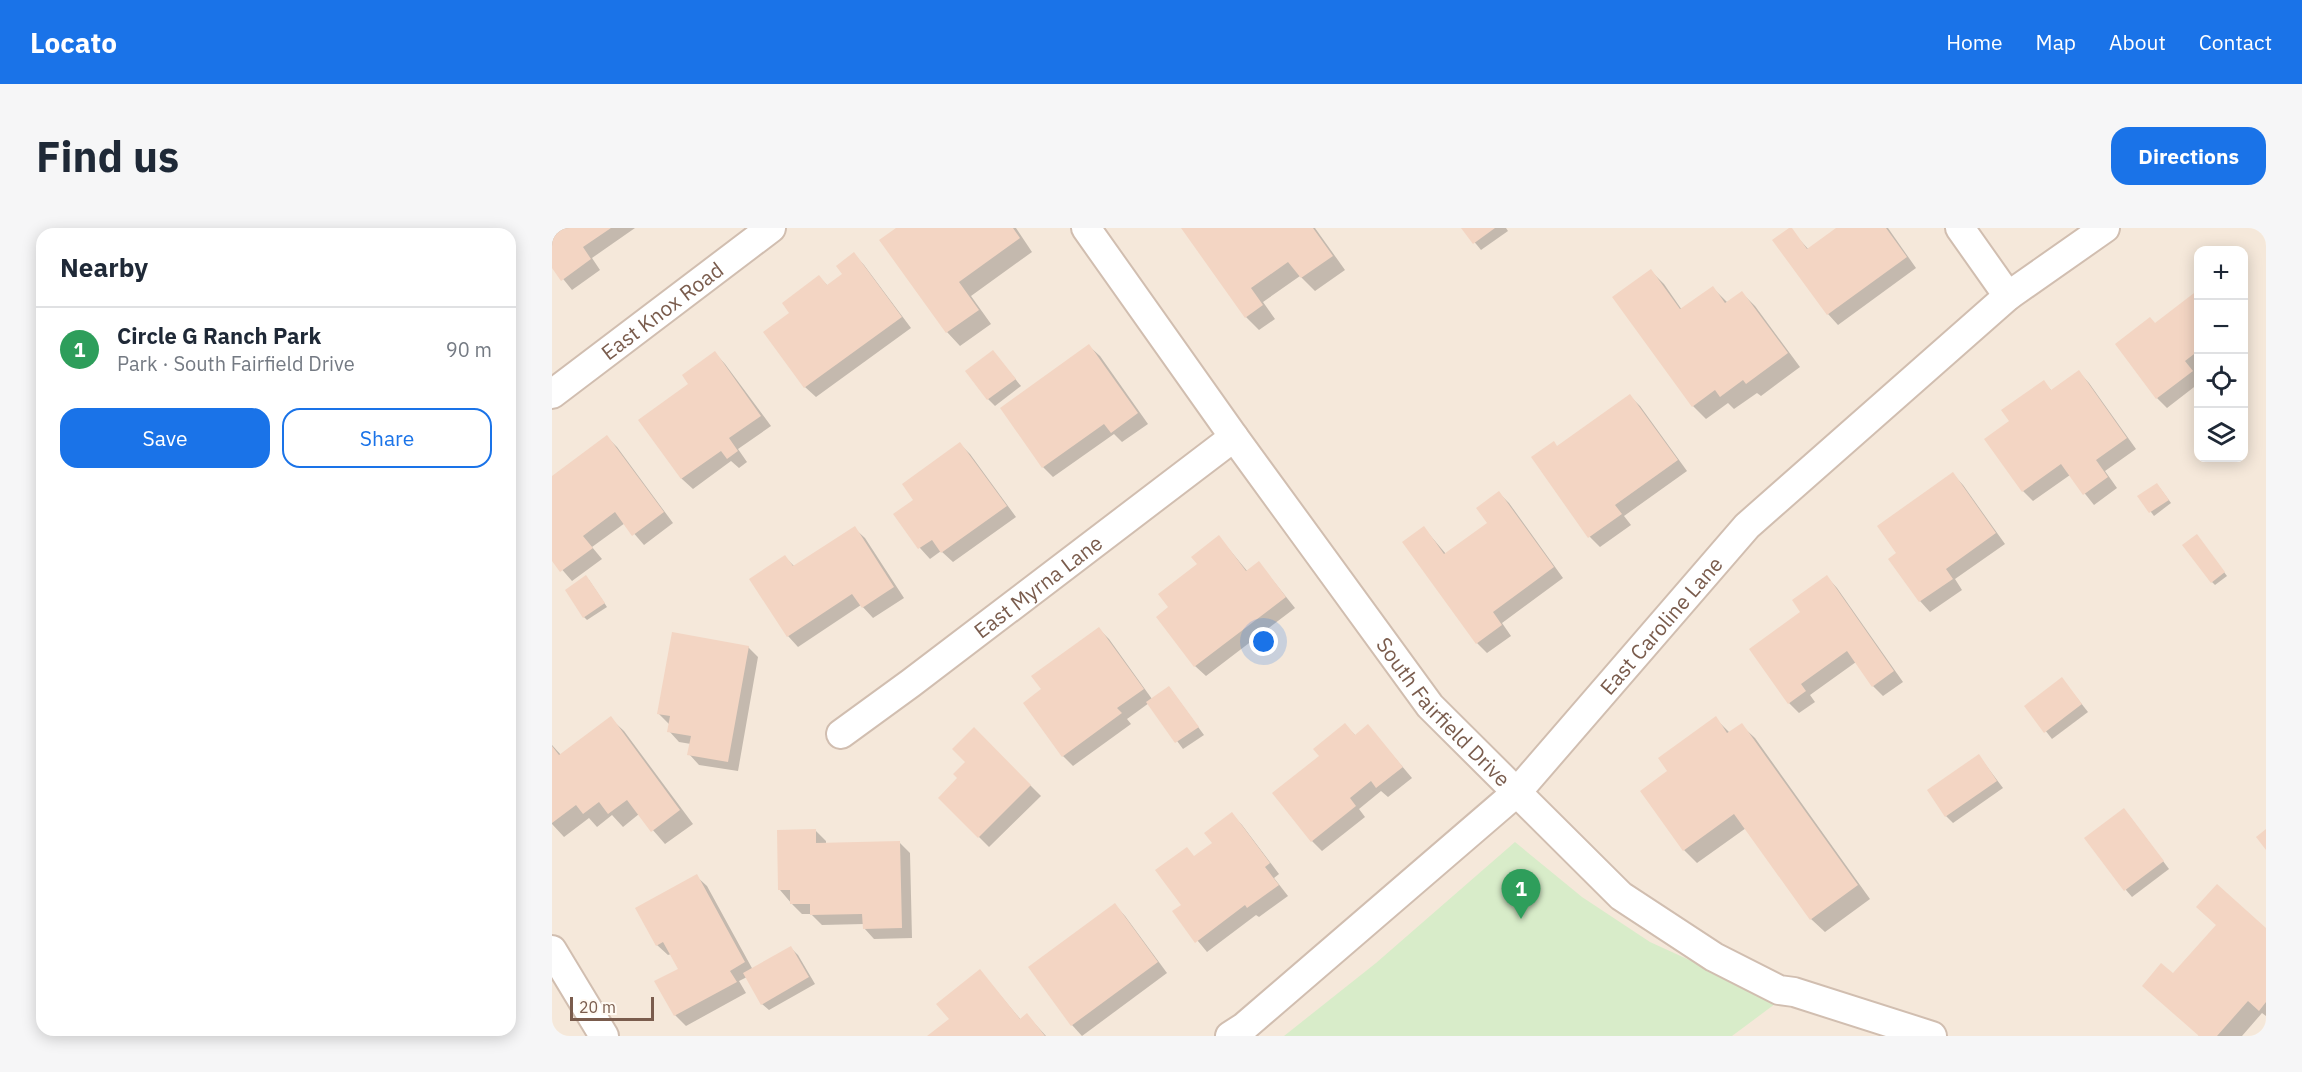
<!DOCTYPE html>
<html lang="en">
<head>
<meta charset="utf-8">
<style>
	body { margin:0; font-family:"IBM Plex Sans",sans-serif; background:#f6f6f7; color:#1f2937 }
	.controls { position:absolute; right:18px; top:18px; display:grid; overflow:hidden; border-radius:12px; box-shadow:0 3px 15px #0003 }
	.controls button { width:54px; height:54px; display:grid; place-items:center; padding:0; border:0; border-bottom:2px solid #e0e1e3; background:#fff; color:#1f2937; font:30px sans-serif }
	.scale { position:absolute; left:18px; bottom:15px; width:84px; box-sizing:border-box; padding-left:6px; border:3px solid #7a5c4d; border-top:0; font-size:16px; line-height:21px; white-space:nowrap; color:#7a5c4d; -webkit-text-stroke:4px #fffaf3; paint-order:stroke }
	.you { position:absolute; left:712px; top:414px; width:21px; height:21px; margin:-15px; border:4px solid #fff; border-radius:50%; background:#1a73e8; box-shadow:0 0 0 9px #1a73e833 }
	.badge { display:grid; place-items:center; width:39px; height:39px; border-radius:50%; background:#1a73e8; color:#fff; font-size:20px; font-weight:700 }
	.pin { position:absolute; translate:-50% -50px; filter:drop-shadow(0 2px 3px #0008) }
	.pin::after { content:''; position:absolute; top:32px; width:21px; height:18px; background:inherit; clip-path:polygon(0 0,100% 0,50% 100%) }
	.list { margin:0; padding:0; list-style:none }
	h2 { display:flex; justify-content:space-between; align-items:center; height:78px; margin:0; padding:0 24px; font-size:26px }
	h2 small { font-size:20px; font-weight:400; color:#747a83 }
	.list li { display:grid; grid-template-columns:39px 1fr auto; gap:18px; align-items:center; box-sizing:border-box; height:84px; padding:0 24px; border-top:2px solid #e0e1e3 }
	.list b { display:block; font-size:22px; white-space:nowrap }
	.list p { margin:0; font-size:20px; white-space:nowrap; color:#747a83 }
	.list em { font-size:20px; font-style:normal; color:#747a83 }
	.actions { display:flex; gap:12px; padding:18px 24px }
	.actions a { flex:1; padding:14px 0; border:2px solid #1a73e8; border-radius:18px; text-align:center; font-size:21px; color:#1a73e8 }
	.actions .main { background:#1a73e8; color:#fff }
	.icon { flex:none; width:33px; height:33px; fill:none; stroke:currentColor; stroke-width:2; stroke-linecap:round; stroke-linejoin:round }
	.map { position:relative; flex:none; width:1714px; height:808px; overflow:hidden; border-radius:18px }
	header { display:flex; align-items:center; gap:36px; box-sizing:border-box; height:84px; padding:0 30px; background:#1a73e8; color:#fff }
	header strong { font-size:28px }
	nav { display:flex; gap:33px; margin-inline-start:auto; font-size:21px }
	.intro { display:flex; align-items:center; justify-content:space-between; box-sizing:border-box; height:144px; padding:0 36px }
	h1 { margin:0; font-size:42px }
	.button { padding:15px 27px; border-radius:18px; background:#1a73e8; color:#fff; font-size:21px; font-weight:700 }
	main { display:flex; gap:36px; padding:0 36px }
	aside { flex:1; background:#fff; border-radius:18px; box-shadow:0 3px 15px #0003 }
	.map>svg:first-child { display:block }
	.residential { fill:#f5e8da; fill-rule:evenodd }
	.green { fill:#d8ecc9 }
	.shadow { fill:#0003 }
	.building { fill:#f3d5c3 }
	.lines { fill:none; stroke-linecap:round; stroke-linejoin:round }
	.street-casing { stroke:#d1beb0; stroke-width:32 }
	.street { stroke:#fff; stroke-width:28 }
	.labels { text-anchor:middle; dominant-baseline:central; stroke-width:5; stroke-linejoin:round; paint-order:stroke }
	.street-label { font-size:21px; fill:#7a5c4d; stroke:#fffaf3 }
</style>
</head>
<body>
<header>
<strong>Locato</strong>
<nav><a>Home</a><a>Map</a><a>About</a><a>Contact</a></nav>
</header>
<div class="intro"><h1>Find us</h1><a class="button">Directions</a></div>
<main>
<aside>
<h2>Nearby<small></small></h2>
<ul class="list">
<li><span class="badge" style="background:#2e9e5b">1</span><div><b>Circle G Ranch Park</b><p>Park · South Fairfield Drive</p></div><em>90 m</em></li>
</ul>
<div class="actions"><a class="main">Save</a><a>Share</a></div>
</aside>
<div class="map">
<svg width="1714" height="808" viewBox="0 0 1714 808">
	<rect width="100%" height="100%" fill="#fdf6ec"/>
	<!-- residential -->
	<path class="residential" d="M0 0H1714V808H0ZM1646 22H1692V230H1646Z"/>
	<!-- green -->
	<path class="green" d="M963 614 1030 669 1098 714 1227 773 1180 808H732L824 735Z"/>
	<!-- shadow -->
	<g class="shadow">
		<path d="M0 0H83L40 30 48 42 20 62 0 37Z"/>
		<path d="M346 0H464L480 24 419 68 439 96 408 118 395 104 330 12Z"/>
		<path d="M631 0H763L793 42 763 63 748 48 711 74 723 91 707 102 694 89Z"/>
		<path d="M911 0H954L956 3 929 22Z"/>
		<path d="M1287 0H1336L1364 40 1286 97 1276 86 1238 1 1257 22Z"/>
		<path d="M1714 0V9L1710 3Z"/>
		<path d="M302 26 312 37 359 100 264 169 253 159 239 86 267 49 276 58 292 46Z"/>
		<path d="M1099 43 1112 56 1130 82 1161 60 1176 75 1190 65 1203 78 1248 139 1209 168 1205 165 1182 181 1176 175 1154 191 1141 178Z"/>
		<path d="M1646 64V141L1642 144 1646 150V156L1615 180 1605 170 1604 96Z"/>
		<path d="M537 118 548 128 596 196 570 214 562 206 501 249 491 239Z"/>
		<path d="M441 124 469 158 443 178 436 171Z"/>
		<path d="M163 125 173 136 219 198 186 221 195 234 187 240 179 233 141 261 130 251 88 192 138 156Z"/>
		<path d="M1527 144 1537 155 1584 221 1553 243 1565 260 1542 277 1518 247 1481 273 1471 263 1459 193 1491 154 1500 163Z"/>
		<path d="M1078 168 1088 178 1135 243 1072 288 1079 297 1048 319 1038 309 981 229 1006 219Z"/>
		<path d="M55 209 65 219 121 295 92 317 73 295 40 319 50 331 20 353 0 330V250Z"/>
		<path d="M408 216 418 226 464 289 401 334 389 323 378 331 368 320 343 286 363 272Z"/>
		<path d="M1401 246 1411 257 1453 316 1403 351 1410 362 1378 384 1368 373 1346 326Z"/>
		<path d="M1608 260 1619 275 1602 288 1587 268Z"/>
		<path d="M947 265 957 275 1011 350 950 395 959 408 935 425 925 415 872 300 894 326 937 295Z"/>
		<path d="M302 300 313 310 352 370 321 390 309 377 246 419 236 408 199 352 233 329 243 339Z"/>
		<path d="M667 309 696 344 707 335 743 380 654 448 643 438 618 379Z"/>
		<path d="M1647 311 1675 348 1663 357 1660 354Z"/>
		<path d="M1275 349 1285 360 1351 454 1331 468 1321 458 1304 434 1258 467 1263 474 1247 485 1237 475 1251 385Z"/>
		<path d="M37 352 55 379 35 392 32 389Z"/>
		<path d="M547 401 557 411 600 471 617 459 652 507 631 521 597 475 575 491 579 496 521 538 511 528 492 462Z"/>
		<path d="M196 419 206 429 186 543 147 537 137 526 139 516 127 514 117 503 118 497 107 486Z"/>
		<path d="M1510 451 1536 484 1500 511 1474 478Z"/>
		<path d="M58 490 72 503 141 596 113 616 87 586 71 599 60 587 45 599 37 590 12 609 0 596V517L9 527Z"/>
		<path d="M1163 490 1178 505 1189 497 1203 510 1318 671 1273 704 1259 691 1194 600 1145 635 1132 622 1117 544Z"/>
		<path d="M793 497 804 508 816 498 860 550 836 569 829 563 807 581 813 589 770 623 760 613 769 528Z"/>
		<path d="M422 501 489 568 437 619 388 570 407 550 415 534Z"/>
		<path d="M1427 528 1451 560 1401 595 1394 588Z"/>
		<path d="M680 586 690 597 727 646 722 650 736 668 707 689 704 687 655 724 622 684 631 677 643 629 662 616Z"/>
		<path d="M1578 589 1617 641 1580 669 1574 662Z"/>
		<path d="M263 602 274 613V616L347 614 358 625 360 710 322 711 312 700V696L270 697 259 686H250L240 676 228 662Z"/>
		<path d="M144 648 155 658 201 742 239 720 246 727 263 756 217 782 210 776 195 749 187 753 194 765 134 798 123 787 105 753 128 741 119 726 116 727 105 717Z"/>
		<path d="M563 677 573 688 615 745 530 808 520 797 478 740Z"/>
		<path d="M1665 698 1714 702V788L1710 785 1690 808H1647L1621 747Z"/>
		<path d="M428 743 469 792 475 787 494 808H377L399 791Z"/>
	</g>
	<!-- building -->
	<g class="building">
		<path d="M0 0H59L31 19 39 31 9 53 0 40Z"/>
		<path d="M344 0H461L468 10 407 54 427 82 394 105 327 12Z"/>
		<path d="M629 0H761L781 28 749 50 736 34 699 60 711 77 693 90Z"/>
		<path d="M909 0H943L921 16Z"/>
		<path d="M1237 0H1240L1255 21 1284 0H1334L1355 29 1275 87 1220 12Z"/>
		<path d="M302 24 350 89 252 160 211 104 237 85 230 75 267 47 275 57 290 46 284 38Z"/>
		<path d="M1099 41 1128 81 1161 58 1173 75 1190 63 1236 125 1194 156 1191 152 1168 169 1163 162 1140 179 1060 69Z"/>
		<path d="M1646 62V123L1633 133 1641 143 1604 171 1563 116 1598 89 1603 95Z"/>
		<path d="M537 116 586 185 559 205 552 196 490 240 448 180Z"/>
		<path d="M441 122 464 151 435 172 413 143Z"/>
		<path d="M163 123 209 188 177 210 186 223 175 231 169 223 129 251 86 192 136 156 130 147Z"/>
		<path d="M1527 142 1575 210 1544 232 1556 249 1531 267 1509 236 1470 264 1432 211 1457 193 1449 182 1492 152 1499 162Z"/>
		<path d="M1078 166 1126 232 1063 277 1070 286 1036 310 979 229 1002 213 1005 218Z"/>
		<path d="M55 207 112 284 80 308 63 284 31 308 41 320 8 344 0 333V248Z"/>
		<path d="M408 214 455 278 389 325 380 312 366 321 341 286 361 272 350 256Z"/>
		<path d="M1401 244 1444 305 1394 341 1401 351 1367 374 1336 331 1344 325 1325 298Z"/>
		<path d="M1605 255 1617 272 1597 285 1585 268Z"/>
		<path d="M947 263 1002 339 941 384 950 397 924 416 850 314 872 298 892 326 935 295 924 280Z"/>
		<path d="M303 298 342 359 310 380 300 366 235 409 197 351 233 327 241 338Z"/>
		<path d="M1645 306 1673 344 1659 355 1630 317Z"/>
		<path d="M667 307 694 343 707 333 734 369 642 439 604 389 616 379 606 366 645 336 639 329Z"/>
		<path d="M34 347 53 375 31 390 13 362Z"/>
		<path d="M1275 347 1342 443 1320 459 1295 423 1249 456 1254 463 1236 476 1197 421 1248 384 1240 372Z"/>
		<path d="M547 399 592 461 565 480 570 485 510 529 471 475 489 461 479 448Z"/>
		<path d="M120 404 197 418 176 534 135 527 139 508 115 504 118 488 105 486Z"/>
		<path d="M1510 449 1530 476 1492 505 1472 478Z"/>
		<path d="M617 458 647 499 623 515 594 474Z"/>
		<path d="M59 488 128 582 99 604 75 572 56 586 47 574 31 586 24 577 0 595V518L7 527Z"/>
		<path d="M1164 488 1175 505 1190 495 1306 657 1258 692 1182 586 1131 623 1088 563 1115 543 1106 530Z"/>
		<path d="M793 495 803 507 816 496 851 539 824 560 819 553 798 570 804 578 759 614 720 565 767 528 761 521Z"/>
		<path d="M422 499 479 557 426 610 386 570 405 550 401 546 413 534 400 521Z"/>
		<path d="M1427 526 1445 553 1393 589 1375 562Z"/>
		<path d="M1572 580 1612 633 1572 663 1532 610Z"/>
		<path d="M680 584 718 635 713 639 727 657 695 680 693 677 643 715 620 683 629 677 603 642 635 619 642 628 660 615 652 605Z"/>
		<path d="M264 601V615L348 613 350 700 311 701 310 686 258 687V676H238V662H226L225 602Z"/>
		<path d="M1714 601V622L1704 609Z"/>
		<path d="M145 646 193 734 178 743 185 754 122 788 102 753 126 741 111 714 104 718 83 680Z"/>
		<path d="M1665 656 1714 700V774L1707 783 1696 773 1665 808H1647L1590 758 1609 735 1621 745 1664 697 1644 679Z"/>
		<path d="M563 675 606 734 519 798 476 739Z"/>
		<path d="M239 718 257 749 209 777 191 745Z"/>
		<path d="M428 741 468 791 475 785 493 808H375L397 791 384 776Z"/>
	</g>
	<g class="lines">
		<defs>
			<g id="street">
				<path id="s1" d="M534 0 682 209 878 478 1069 668 1162 729 1227 762 1242 764 1380 808"/>
				<path d="M1408 0 1456 68"/>
				<path id="s2" d="M0 166 219 0"/>
				<path id="s3" d="M289 506 359 455 682 209"/>
				<path d="M0 722 52 808"/>
				<path id="s4" d="M678 808 692 799 965 564 1195 298 1456 68 1553 0"/>
			</g>
		</defs>
		<!-- street casing -->
		<use href="#street" class="street-casing"/>
		<!-- street -->
		<use href="#street" class="street"/>
	</g>
	<g class="labels">
		<!-- street labels -->
		<g class="street-label">
			<text stroke="none"><textPath href="#s2" startOffset="138">East Knox Road</textPath></text>
			<text stroke="none"><textPath href="#s3" startOffset="246">East Myrna Lane</textPath></text>
			<text stroke="none"><textPath href="#s4" startOffset="597">East Caroline Lane</textPath></text>
			<text stroke="none"><textPath href="#s1" startOffset="602">South Fairfield Drive</textPath></text>
		</g>
	</g>
</svg>
<div class="controls">
<button>+</button>
<button>−</button>
<button><svg class="icon" aria-label="locate" viewBox="0 0 24 24"><circle cx="12" cy="12" r="6"/><path d="M12 2v4M12 18v4M2 12h4M18 12h4"/></svg></button>
<button><svg class="icon" aria-label="layers" viewBox="0 0 24 24"><path d="M12 4l9 5-9 5-9-5zM3 14l9 5 9-5"/></svg></button>
</div>
<div class="scale">20 m</div>
<div class="you"></div>
<div class="pin badge" style="left:969px;top:691px;background:#2e9e5b">1</div>
</div>
</main>
</body>
</html>
